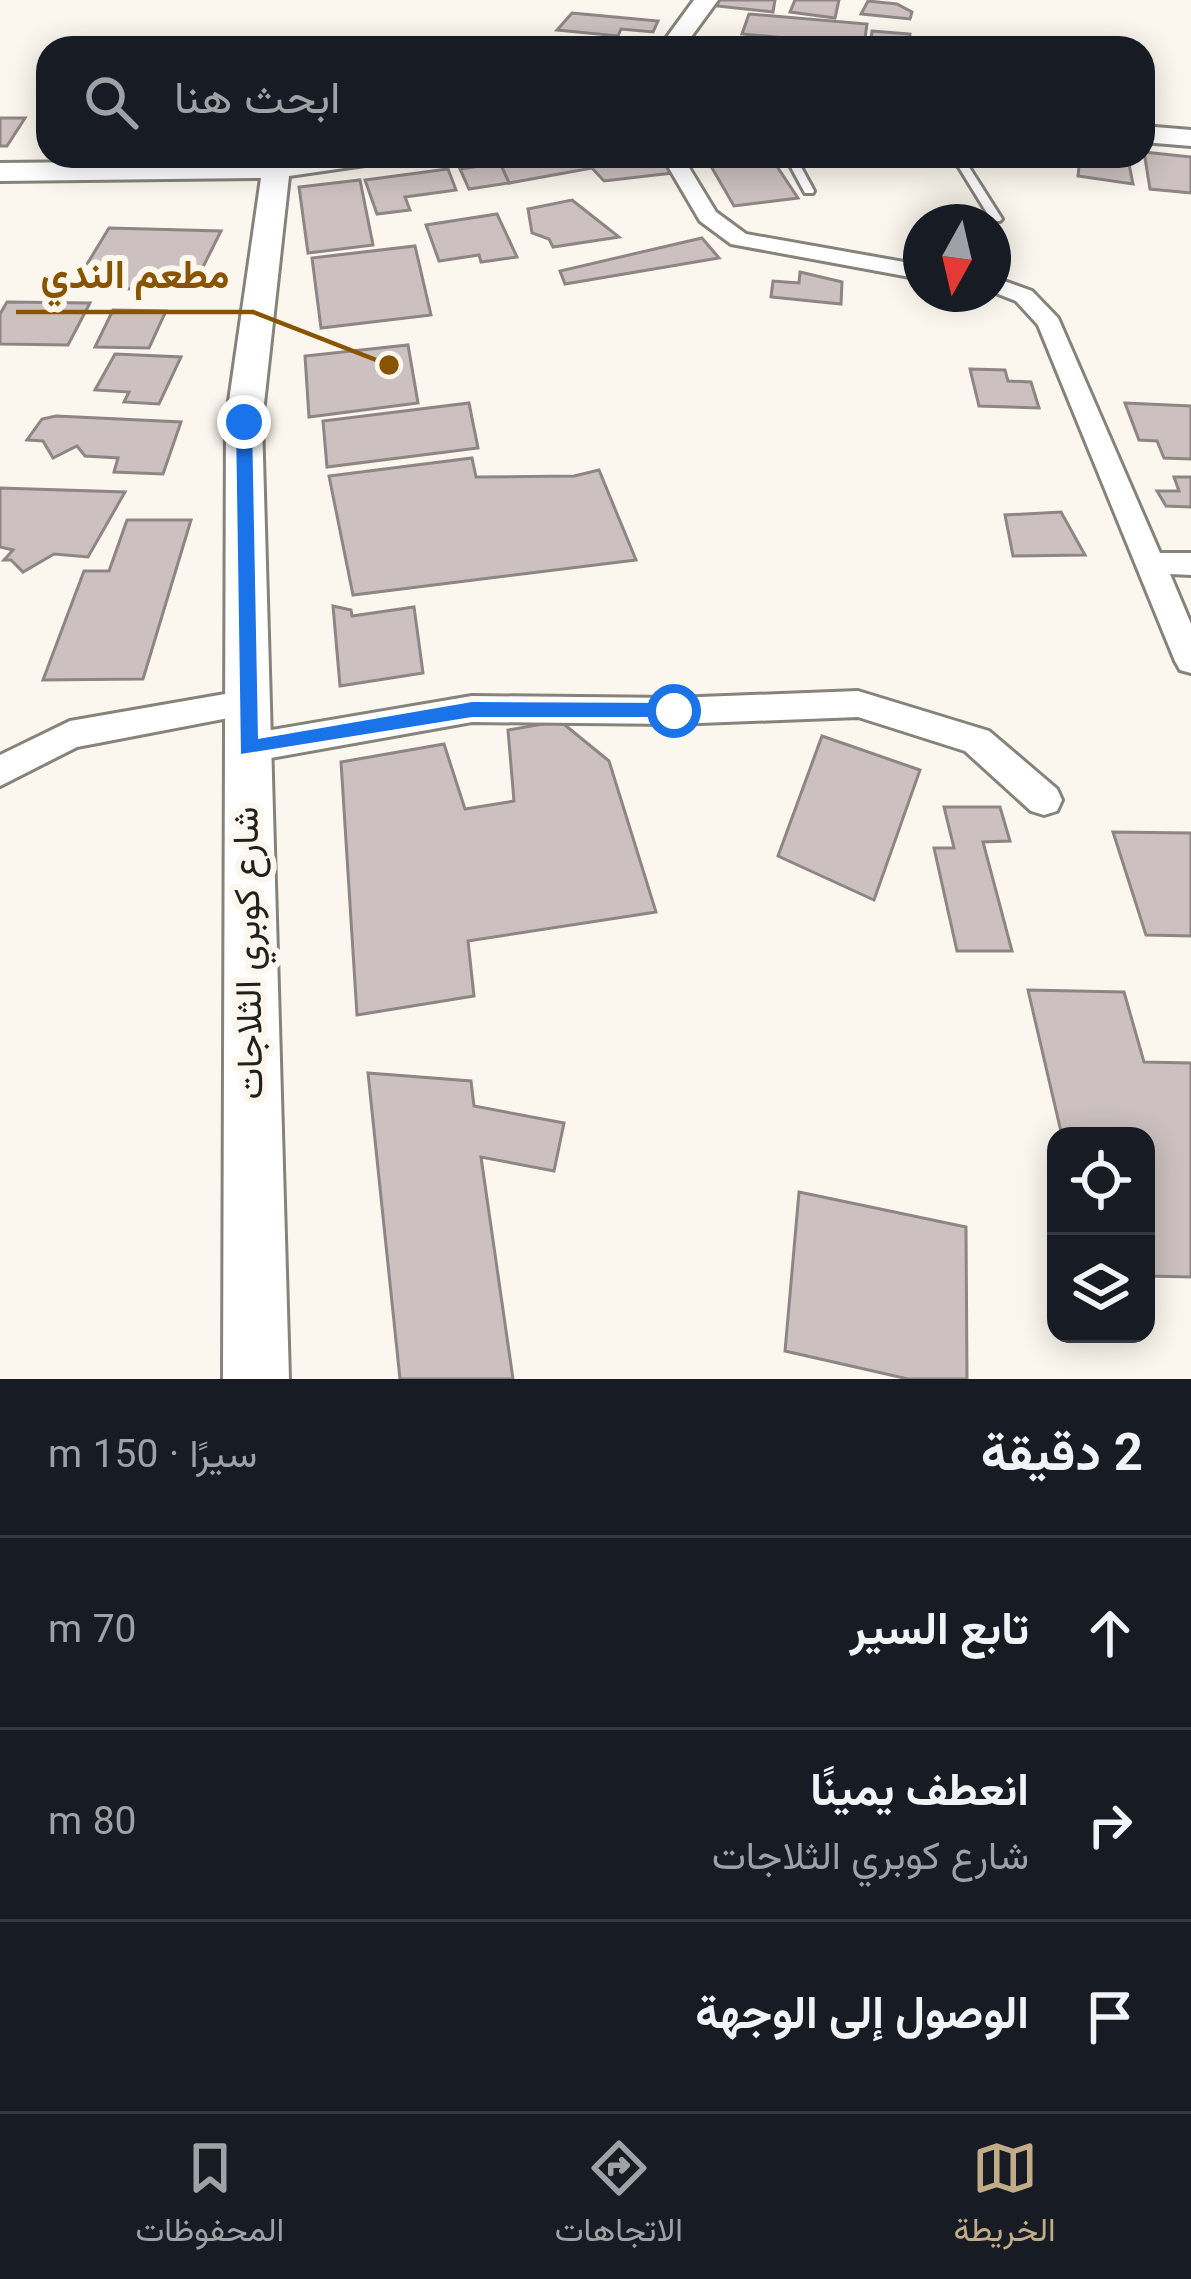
<!DOCTYPE html>
<html lang="ar">
<head>
<meta charset="utf-8">
<style>
	body { margin:0; font-family:Georgia,Vazirmatn,serif; background:#20242c; color:#f1f3f6; direction:rtl }
	.controls { position:absolute; right:36px; bottom:36px; display:grid; overflow:hidden; border-radius:24px; box-shadow:0 6px 30px #0003 }
	.controls button { width:108px; height:108px; display:grid; place-items:center; padding:0; border:0; border-bottom:3px solid #363941; background:#171b24; color:#f1f3f6; font:60px sans-serif }
	.compass { position:absolute; left:903px; top:204px; width:108px; height:108px; border-radius:50%; background:#171b24; box-shadow:0 6px 30px #0003; rotate:188deg }
	.stop { position:absolute; width:36px; height:36px; margin:-27px; border:9px solid #1a73e8; border-radius:50%; background:#fff }
	.stop.end { background:#1a73e8; border-color:#fff; box-shadow:0 3px 12px #0008 }
	.list { margin:0; padding:0; list-style:none }
	h2 { display:flex; justify-content:space-between; align-items:center; height:156px; margin:0; padding:0 48px; font-size:51px }
	h2 small { font-size:39px; font-weight:400; color:#9ea1a6 }
	.list li { display:grid; grid-template-columns:78px 1fr auto; gap:36px; align-items:center; box-sizing:border-box; height:192px; padding:0 48px; border-top:3px solid #363941 }
	.list b { display:block; font-size:45px; white-space:nowrap }
	.list p { margin:0; font-size:39px; white-space:nowrap; color:#9ea1a6 }
	.list em { font-size:39px; font-style:normal; color:#9ea1a6 }
	.icon { flex:none; width:66px; height:66px; fill:none; stroke:currentColor; stroke-width:2; stroke-linecap:round; stroke-linejoin:round }
	.map { position:relative; flex:none; width:1191px; height:1379px; overflow:hidden; direction:ltr }
	.search { position:absolute; background:#171b24; box-shadow:0 6px 30px #0003; left:36px; right:36px; top:36px; height:132px; display:flex; align-items:center; gap:30px; box-sizing:border-box; padding:0 42px; border-radius:36px; color:#9ea1a6; font-size:45px }
	.sheet { height:732px; background:#171b24 }
	nav { display:flex; justify-content:space-around; align-items:center; box-sizing:border-box; height:168px; border-top:3px solid #363941; background:#171b24; font-size:33px; color:#9ea1a6 }
	nav a { display:grid; justify-items:center; gap:6px }
	nav .on { color:#c2ab87 }
	.map>svg:first-child { display:block }
	.building { fill:#ccc1c0; stroke:#8f8584; stroke-width:3 }
	.lines { fill:none; stroke-linecap:round; stroke-linejoin:round }
	.lane-casing { stroke:#86837b; stroke-width:6 }
	.street-casing { stroke:#86837b; stroke-width:6 }
	.secondary-casing { stroke:#86837b; stroke-width:6 }
	.lane { fill:#fff; fill-rule:evenodd }
	.street { fill:#fff; fill-rule:evenodd }
	.secondary { fill:#fff; fill-rule:evenodd }
	.route { fill:#1a73e8 }
	.labels { text-anchor:middle; dominant-baseline:central; stroke-width:12; stroke-linejoin:round; paint-order:stroke }
	.street-label { font-size:36px; fill:#22201d; stroke:#fbf7ee }
	.leader { fill:none; stroke:#895400; stroke-width:4.5 }
	.callout-dot { fill:#895400; stroke:#fbf7ee; stroke-width:4.5 }
	.callout-label { font-size:39px; text-anchor:middle; font-weight:bold; fill:#895400; stroke:#fbf7ee; stroke-width:12; stroke-linejoin:round; paint-order:stroke }
</style>
</head>
<body>
<div class="map">
<svg width="1191" height="1379" viewBox="0 0 1191 1379">
	<rect width="100%" height="100%" fill="#fbf7ee"/>
	<!-- building -->
	<g class="building">
		<path d="M719 0H775L773 12 717 6Z"/>
		<path d="M795 0H839L835 18 790 12Z"/>
		<path d="M868 1 897 4 912 12 910 19 861 14Z"/>
		<path d="M572 13 658 21 653 32 621 29 618 36 557 30Z"/>
		<path d="M749 14 867 24 864 45 742 34Z"/>
		<path d="M872 31 910 34 908 48 870 47Z"/>
		<path d="M0 118H25L7 146H0Z"/>
		<path d="M1144 152 1191 157V193L1150 189Z"/>
		<path d="M543 156H663L673 173 604 181 592 168 509 183 500 163Z"/>
		<path d="M705 156H770L798 198 734 206Z"/>
		<path d="M1080 157 1128 159 1133 184 1078 176Z"/>
		<path d="M500 163 509 183 469 189 460 169Z"/>
		<path d="M448 169 456 190 405 197 410 210 377 214 365 180Z"/>
		<path d="M360 180 373 245 308 253 299 187Z"/>
		<path d="M572 200 619 237 553 247 549 239 532 233 528 209Z"/>
		<path d="M497 214 517 257 481 262 479 255 439 261 426 225Z"/>
		<path d="M109 228 221 231 191 291 73 287Z"/>
		<path d="M702 238 719 258 565 284 560 271Z"/>
		<path d="M415 246 431 315 321 328 312 258Z"/>
		<path d="M800 272 842 282 841 304 771 297 773 281 799 283Z"/>
		<path d="M7 302 90 303 68 345 0 344V314Z"/>
		<path d="M113 310 166 311 149 348 95 347Z"/>
		<path d="M408 345 418 403 309 417 305 356Z"/>
		<path d="M115 354 181 357 159 404 124 402 129 392 95 390Z"/>
		<path d="M970 369 1005 370 1008 381 1031 382 1039 408 979 406Z"/>
		<path d="M469 403 478 448 327 467 323 421Z"/>
		<path d="M1125 403 1191 406V459L1164 458 1157 441 1139 440Z"/>
		<path d="M56 416 181 422 163 474 114 472 118 458 85 456 77 446 53 458 43 441 27 440 42 419Z"/>
		<path d="M472 458 476 477 574 476 599 470 636 560 353 595 329 476Z"/>
		<path d="M1174 477H1191V507L1166 506 1157 491H1179Z"/>
		<path d="M0 488 125 492 88 557 54 554 23 572 11 560H4L13 550 0 547Z"/>
		<path d="M1061 512 1085 555 1013 556 1005 515Z"/>
		<path d="M127 520H191L143 679 43 680 84 571H109Z"/>
		<path d="M333 606 351 610 352 616 414 607 423 673 340 686Z"/>
		<path d="M560 721 609 761 656 912 468 941 474 996 357 1015 341 762 444 744 465 809 514 801 508 730Z"/>
		<path d="M822 736 920 770 874 900 778 856Z"/>
		<path d="M944 807H1000L1010 841 983 842 1012 951H957L934 848H954Z"/>
		<path d="M1113 832 1191 833V936L1146 935Z"/>
		<path d="M1028 990 1124 992 1144 1062 1191 1063V1277L1148 1276 1146 1136H1062Z"/>
		<path d="M368 1073 471 1081 474 1106 564 1123 554 1171 481 1157 513 1379H400Z"/>
		<path d="M799 1192 966 1227 967 1379H908L785 1351Z"/>
	</g>
	<g class="lines">
		<defs>
			<g id="lane">
				<path d="M993 45H1040L1045 48H988Z"/>
				<path d="M785 156H795L814 191 813 193H805Z"/>
				<path d="M952 156H962L1002 219 1000 221H992Z"/>
			</g>
			<g id="street">
				<path d="M662 156H682L716 212 746 234 921 265V279L731 244 700 221Z"/>
				<path d="M993 277 1032 291 1058 318 1160 553H1191V575L1170 574 1191 624V673L1180 670 1175 661 1038 325 1016 301 993 292Z"/>
				<path d="M248 690 260 694 265 703 260 712 77 747 0 786V755L70 721Z"/>
				<path d="M858 691 989 731 1057 789 1062 800 1057 811 1044 815 1031 811 965 751 858 717 674 724 472 722 248 762 236 758 231 748 236 738 248 734 472 696 674 698Z"/>
			</g>
			<g id="secondary">
				<path d="M694 0H718L683 48H659Z"/>
				<path d="M1143 126 1191 130V146L1143 142Z"/>
				<path d="M309 156H386L372 164 289 176 262 422 289 1379H223L226 422 261 178 0 181V163L276 160Z"/>
			</g>
		</defs>
		<!-- lane casing -->
		<use href="#lane" class="lane-casing"/>
		<!-- street casing -->
		<use href="#street" class="street-casing"/>
		<!-- secondary casing -->
		<use href="#secondary" class="secondary-casing"/>
		<!-- lane -->
		<use href="#lane" class="lane"/>
		<!-- street -->
		<use href="#street" class="street"/>
		<!-- secondary -->
		<use href="#secondary" class="secondary"/>
	</g>
	<!-- route -->
	<path class="route" d="M244 417 252 422 258 739 472 702 674 703 684 711 681 717H472L241 754 236 422Z"/>
	<g class="labels">
		<!-- street labels -->
		<g class="street-label">
			<text transform="translate(251 953) rotate(-91)">شارع كوبري الثلاجات</text>
		</g>
	</g>
	<!-- callouts -->
	<path class="leader" d="M389 365L253 312H16"/>
	<circle class="callout-dot" cx="389" cy="365" r="12"/>
	<g class="callout-label">
		<text x="135" y="288">مطعم الندي</text>
	</g>
</svg>
<div class="controls">
<button><svg class="icon" aria-label="locate" viewBox="0 0 24 24"><circle cx="12" cy="12" r="6"/><path d="M12 2v4M12 18v4M2 12h4M18 12h4"/></svg></button>
<button><svg class="icon" aria-label="layers" viewBox="0 0 24 24"><path d="M12 4l9 5-9 5-9-5zM3 14l9 5 9-5"/></svg></button>
</div>
<svg class="compass" viewBox="-18 -18 36 36"><path d="M0-13l5 13h-10z" fill="#e53935"/><path d="M0 13l5-13h-10z" fill="#9ea1a6"/></svg>
<div class="stop" style="left:674px;top:711px"></div>
<div class="stop end" style="left:244px;top:422px"></div>
<div class="search"><svg class="icon" aria-label="search" viewBox="0 0 24 24"><circle cx="10" cy="10" r="6"/><path d="M15 15l6 6"/></svg>ابحث هنا</div>
</div>
<section class="sheet">
<h2>2 دقيقة<small>سيرًا · 150 m</small></h2>
<ul class="list">
<li><svg class="icon" aria-label="ahead" viewBox="0 0 24 24"><path d="M12 20V5M6 11l6-6 6 6"/></svg><div><b>تابع السير</b></div><em>70 m</em></li>
<li><svg class="icon" aria-label="right" viewBox="0 0 24 24"><path d="M7 20v-9h11M14 6l5 5-5 5"/></svg><div><b>انعطف يمينًا</b><p>شارع كوبري الثلاجات</p></div><em>80 m</em></li>
<li><svg class="icon" aria-label="arrive" viewBox="0 0 24 24"><path d="M6 21V4h12l-3 4 3 4H6"/></svg><div><b>الوصول إلى الوجهة</b></div></li>
</ul>
</section>
<nav>
<a class="on"><svg class="icon" aria-label="map" viewBox="0 0 24 24"><path d="M3 6l6-2 6 2 6-2v14l-6 2-6-2-6 2zM9 4v14M15 6v14"/></svg>الخريطة</a>
<a><svg class="icon" aria-label="directions" viewBox="0 0 24 24"><path d="M12 3l9 9-9 9-9-9zM9 14v-3h6M13 9l2 2-2 2"/></svg>الاتجاهات</a>
<a><svg class="icon" aria-label="saved" viewBox="0 0 24 24"><path d="M7 4h10v16l-5-4-5 4z"/></svg>المحفوظات</a>
</nav>
</body>
</html>
